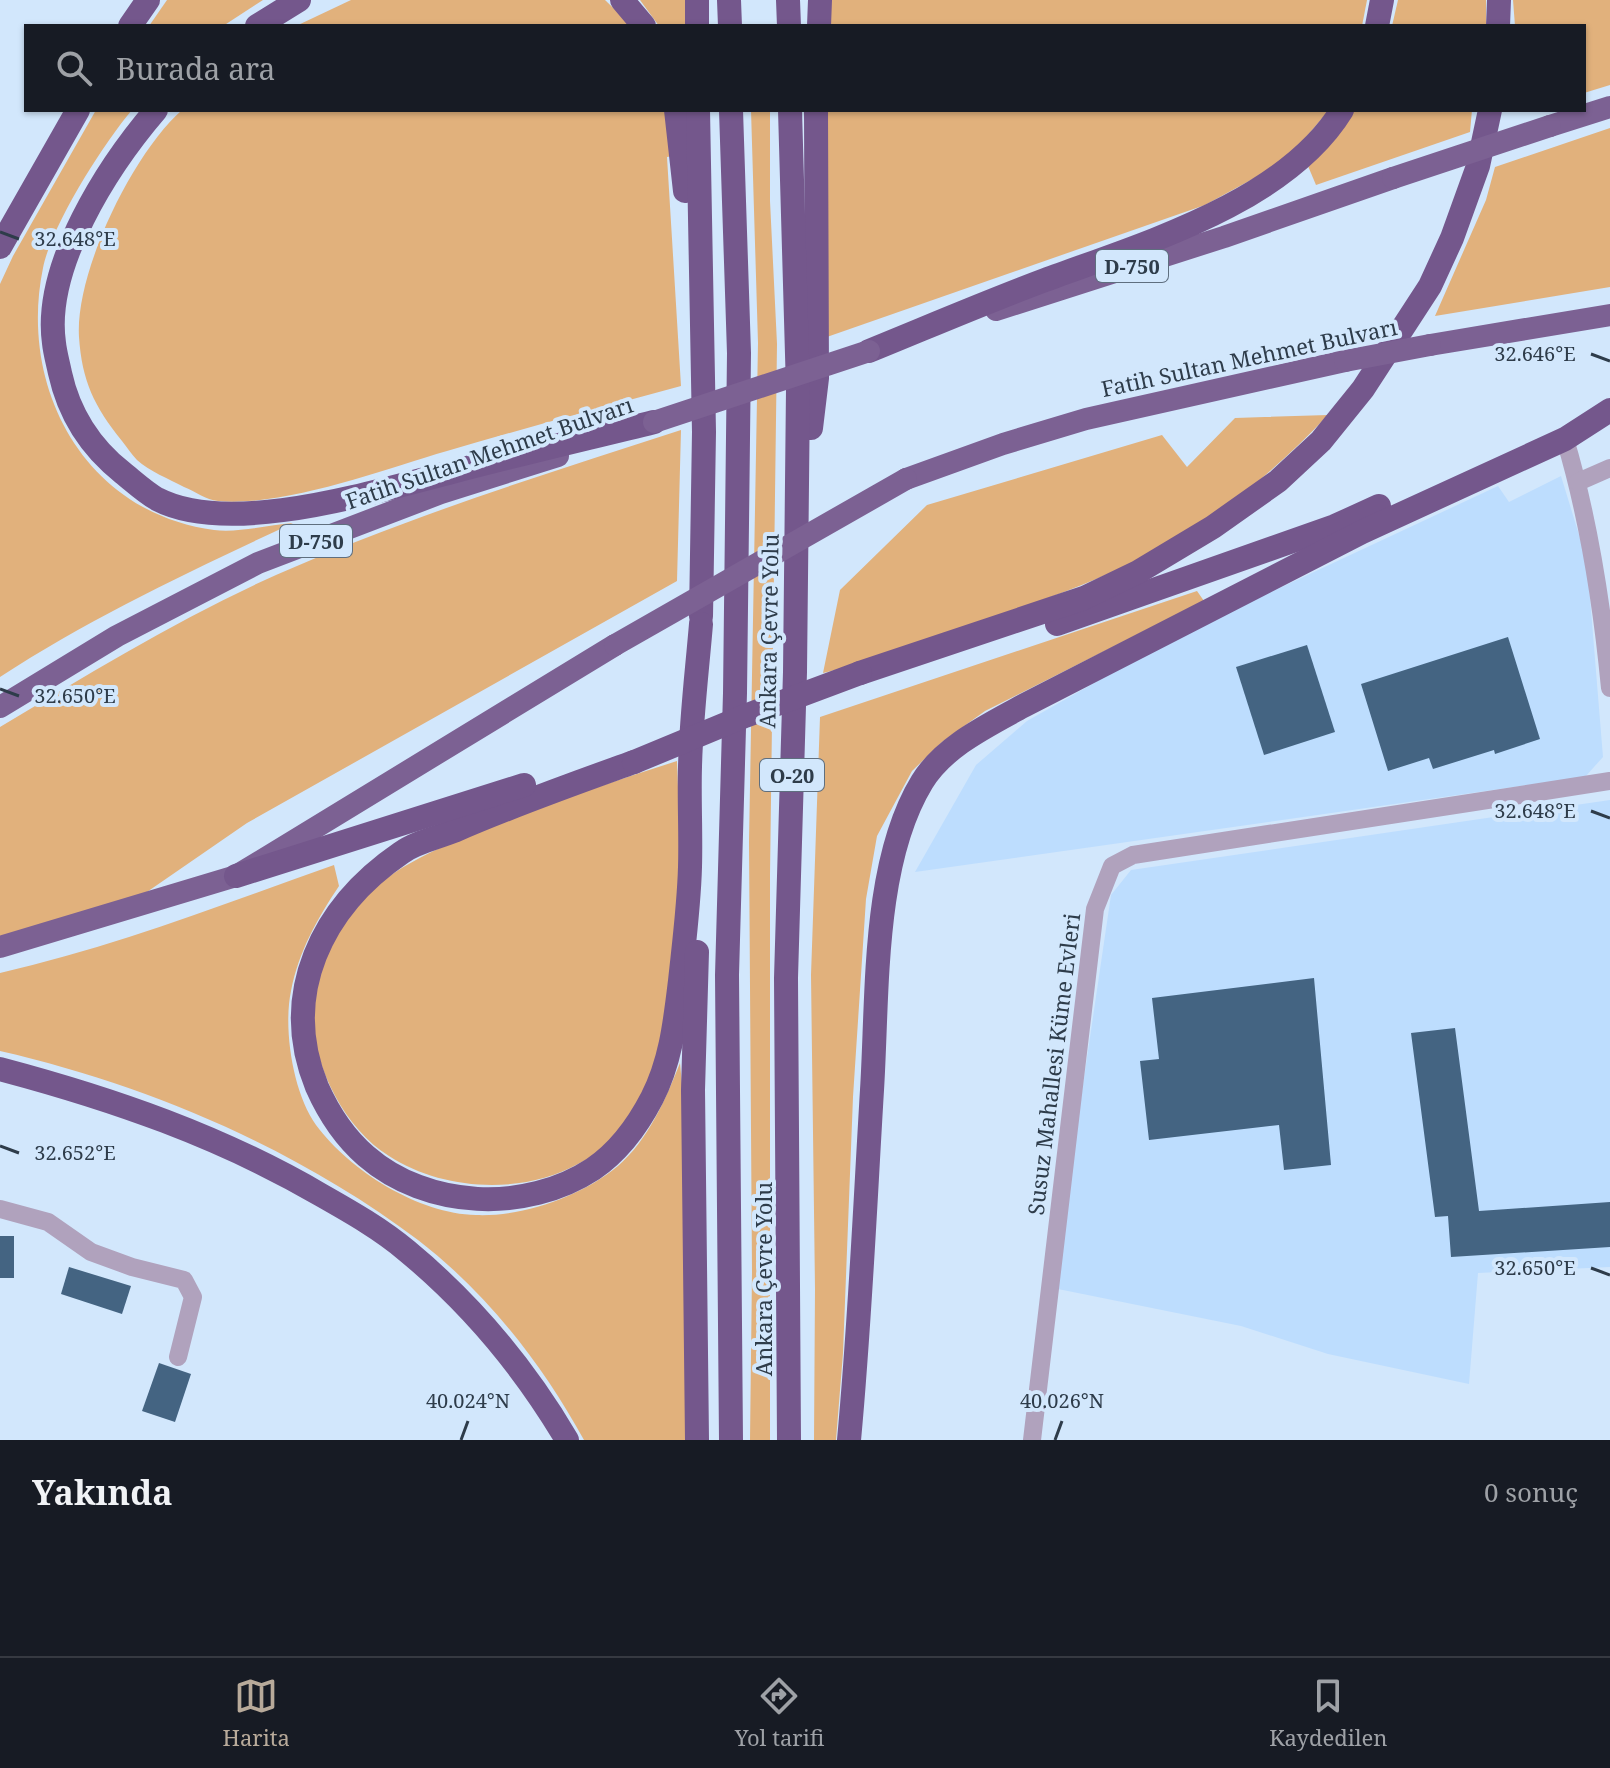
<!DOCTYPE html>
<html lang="tr">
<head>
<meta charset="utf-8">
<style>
	body { margin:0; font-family:"Noto Serif",serif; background:#20242c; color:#f1f3f6 }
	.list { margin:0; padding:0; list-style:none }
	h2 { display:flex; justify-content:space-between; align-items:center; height:104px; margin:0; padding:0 32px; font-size:34px }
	h2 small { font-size:26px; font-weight:400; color:#9ea1a6 }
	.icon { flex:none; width:44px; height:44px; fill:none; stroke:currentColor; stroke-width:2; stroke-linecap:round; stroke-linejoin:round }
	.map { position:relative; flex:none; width:1610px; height:1440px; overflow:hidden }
	.search { position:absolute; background:#171b24; box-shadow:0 2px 6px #0004; left:24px; right:24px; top:24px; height:88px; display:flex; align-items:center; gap:20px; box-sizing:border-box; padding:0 28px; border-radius:0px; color:#9ea1a6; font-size:30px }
	.sheet { height:216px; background:#171b24 }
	nav { display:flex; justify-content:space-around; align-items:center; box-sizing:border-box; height:112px; border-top:2px solid #363941; background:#171b24; font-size:22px; color:#9ea1a6 }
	nav a { display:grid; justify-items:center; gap:4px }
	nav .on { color:#b8aa9a }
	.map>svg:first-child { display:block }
	.built { fill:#bdddfe }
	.green { fill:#e1b17c }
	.building { fill:#446482 }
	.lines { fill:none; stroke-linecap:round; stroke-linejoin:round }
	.minor { stroke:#b0a2bd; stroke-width:18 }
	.trunk { stroke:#7c6193; stroke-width:22 }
	.motorway { stroke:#74578c; stroke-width:24 }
	.trunk-bridge { stroke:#7c6193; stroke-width:22 }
	.motorway-bridge { stroke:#74578c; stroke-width:24 }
	.ticks { fill:none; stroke:#2e3c4a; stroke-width:3 }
	.labels { text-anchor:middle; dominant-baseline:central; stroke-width:8; stroke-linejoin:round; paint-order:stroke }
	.shield { fill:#d2e7fc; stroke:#5f6f7f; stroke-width:2 }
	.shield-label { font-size:20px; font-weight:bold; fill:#2e3c4a }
	.street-label { font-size:22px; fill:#2e3c4a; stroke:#d2e7fc }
	.ticks-label { font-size:20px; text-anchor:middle; fill:#2e3c4a; stroke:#d2e7fc; stroke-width:8; stroke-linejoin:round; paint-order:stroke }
</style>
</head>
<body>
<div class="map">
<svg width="1610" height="1440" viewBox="0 0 1610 1440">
	<rect width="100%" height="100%" fill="#d2e7fc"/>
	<!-- built -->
	<g class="built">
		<path d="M1561 476 1587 561 1603 757 1585 777 915 872 976 765 1027 721 1181 634 1498 486 1509 502Z"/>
		<path d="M1610 800V1267L1478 1273 1469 1384 1328 1354 1241 1326 1053 1288 1111 895 1131 870Z"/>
	</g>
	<!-- green -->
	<g class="green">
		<path d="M167 0H263L223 26H149Z"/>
		<path d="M351 0H605L632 26H296Z"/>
		<path d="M640 0H686V26H659Z"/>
		<path d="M830 0H1367L1362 26H828Z"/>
		<path d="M1398 0H1486V26H1392Z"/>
		<path d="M1513 0H1610V85L1584 93V26H1515Z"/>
		<path d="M96 110H132C103 144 51 226 43 268 18 389 86 513 214 530 239 533 268 525 293 523 193 570 93 616 0 677V284L13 256Z"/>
		<path d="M182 110H668L673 156 667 157 681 386C603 407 525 428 447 451 381 470 285 507 218 501 206 500 195 491 184 487 169 479 149 471 137 460 131 454 127 447 122 441 94 406 82 381 79 337 75 272 133 153 182 110Z"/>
		<path d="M751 110H770V201L777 344 770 875V1440H750L752 1272 749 842 758 343Z"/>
		<path d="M826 110H1329L1286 161 1205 205 824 338Z"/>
		<path d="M1352 110H1472L1470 132 1316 185 1308 166Z"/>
		<path d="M1610 128V287L1435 316 1486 200 1495 167Z"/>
		<path d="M1328 415C1274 472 1213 523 1142 558 1086 586 1026 606 967 627 919 643 872 662 823 673L840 590 927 505 1162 435 1187 467 1235 418Z"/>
		<path d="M681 430 677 581 247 823 144 894 0 937V727C90 673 180 618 276 575 408 517 545 474 681 430Z"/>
		<path d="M1197 591 1204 601 985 711 942 742 912 771 877 836 866 899 853 1097 843 1353 836 1440H814L815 1289 811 975 820 717Z"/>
		<path d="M677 761C678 797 681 834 681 870 680 893 676 917 674 940 669 981 666 1020 655 1060 652 1071 650 1086 644 1097 637 1109 611 1142 600 1151 594 1156 585 1160 578 1164 522 1195 443 1191 389 1156 345 1129 312 1065 313 1014 314 981 330 940 351 913 385 869 434 850 484 829 547 803 612 782 677 761Z"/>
		<path d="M334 865 339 886C317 919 299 951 291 991 283 1029 293 1093 316 1125 350 1171 419 1214 476 1215 523 1217 582 1196 618 1166 649 1139 665 1100 680 1063L685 1117 688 1440H584C543 1365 487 1293 418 1240 296 1148 148 1085 0 1051V973C114 947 224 904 334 865Z"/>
	</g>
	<!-- building -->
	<g class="building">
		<path d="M1508 637 1540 739 1495 754 1494 750 1433 769 1429 758 1388 771 1361 684Z"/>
		<path d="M1307 645 1335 732 1264 755 1236 667Z"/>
		<path d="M1314 978 1331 1165 1284 1170 1279 1125 1149 1140 1140 1061 1159 1059 1152 998Z"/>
		<path d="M1455 1028 1479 1211 1610 1202V1247L1451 1257 1448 1216 1435 1217 1411 1033Z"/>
		<rect x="0" y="1236" width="14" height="42"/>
		<path d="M69 1267 131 1286 122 1314 61 1294Z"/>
		<path d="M159 1363 191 1374 175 1422 142 1411Z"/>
	</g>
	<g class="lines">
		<!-- minor -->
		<g class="minor">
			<path d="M1565 439C1589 520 1602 604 1610 688"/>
			<path d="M1578 482 1610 468"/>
			<path d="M0 1209 48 1222 91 1252 132 1267 184 1280 193 1297 178 1357"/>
			<path d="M1032 1440 1095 909 1112 866 1133 855 1610 781"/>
		</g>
		<!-- trunk -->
		<g class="trunk">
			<path d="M1550 126 1610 107"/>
			<path d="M996 310 1224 237 1393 178"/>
			<path d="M1430 345 1610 315"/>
			<path d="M906 479 1003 444 1086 419 1345 361"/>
			<path d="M0 707 117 636 258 563 441 493 558 456"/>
			<path d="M0 947 236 876 615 645"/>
		</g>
		<!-- motorway -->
		<g class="motorway">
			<path d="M622 0 644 26"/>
			<path d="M697 0V26"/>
			<path d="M729 0 730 26"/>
			<path d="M788 0 789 26"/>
			<path d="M130 26 148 0"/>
			<path d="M257 26 299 0"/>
			<path d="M819 26 820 0"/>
			<path d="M1377 26 1382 0"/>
			<path d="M1498 26 1499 0"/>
			<path d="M156 110C108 166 43 266 54 343 55 353 58 363 60 373 69 414 90 447 123 473 133 481 145 492 157 499 230 537 372 492 448 473 516 455 585 439 654 422"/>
			<path d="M676 110 685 191"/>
			<path d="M698 110 704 432 701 616"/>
			<path d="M0 247 78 110"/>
			<path d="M869 351C928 327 986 302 1045 280 1142 244 1285 203 1342 110"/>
			<path d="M811 428 817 378 816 110"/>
			<path d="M1057 624 1335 526 1379 506"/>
			<path d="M860 673 1084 598 1138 572 1213 527 1278 481 1321 441 1363 389 1430 286 1452 238 1478 166 1490 110"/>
			<path d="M634 762C573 784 513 805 454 831 437 838 416 842 401 853 322 907 279 994 317 1087 329 1114 344 1137 366 1156 427 1209 526 1213 593 1169 618 1152 638 1125 652 1098 671 1061 675 1022 680 981 684 943 689 905 690 867 691 834 689 800 690 767 691 720 697 672 701 624"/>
			<path d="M236 876 524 785"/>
			<path d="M0 1069C113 1099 220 1136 321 1195 351 1212 381 1229 407 1251 471 1304 525 1369 567 1440"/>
			<path d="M697 1440 693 1090 697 952"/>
			<path d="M731 1440 727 975 735 693 739 353 731 110"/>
			<path d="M789 1440 786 978 795 672 798 389 790 110"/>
			<path d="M849 1440C860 1323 865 1206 872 1090 878 995 872 864 922 782 944 746 987 726 1023 706L1362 532 1565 439 1610 410"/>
		</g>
		<!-- trunk-bridge -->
		<g class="trunk-bridge">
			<path d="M1393 178 1550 126"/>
			<path d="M1345 361 1430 345"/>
			<path d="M654 422 869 351"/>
			<path d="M615 645 906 479"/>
		</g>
		<!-- motorway-bridge -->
		<path class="motorway-bridge" d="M634 762 745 716 860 673"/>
	</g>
	<!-- ticks -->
	<path class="ticks" d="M0 232 19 239M1591 354 1610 361M0 689 19 696M1591 811 1610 818M0 1146 19 1153M1591 1268 1610 1275M461 1440 468 1421M1055 1440 1062 1421"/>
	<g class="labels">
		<!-- shield labels -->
		<g class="shield">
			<rect x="1096" y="250" width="72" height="32" rx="6"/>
			<rect x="280" y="525" width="72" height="32" rx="6"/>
			<rect x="760" y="759" width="64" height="32" rx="6"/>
		</g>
		<g class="shield-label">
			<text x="1132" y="266">D-750</text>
			<text x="316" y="541">D-750</text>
			<text x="792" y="775">O-20</text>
		</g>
		<!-- street labels -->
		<g class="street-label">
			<text transform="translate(1249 357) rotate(-12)">Fatih Sultan Mehmet Bulvarı</text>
			<text transform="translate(489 452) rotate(-19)">Fatih Sultan Mehmet Bulvarı</text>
			<text transform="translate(768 631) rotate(-89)">Ankara Çevre Yolu</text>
			<text transform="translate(1053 1064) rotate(-83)">Susuz Mahallesi Küme Evleri</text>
			<text transform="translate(763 1279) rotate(-90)">Ankara Çevre Yolu</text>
		</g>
	</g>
	<g class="ticks-label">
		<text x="75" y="246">32.648°E</text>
		<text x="1535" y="361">32.646°E</text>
		<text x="75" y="703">32.650°E</text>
		<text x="1535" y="818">32.648°E</text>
		<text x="75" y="1160">32.652°E</text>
		<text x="1535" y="1275">32.650°E</text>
		<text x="468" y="1408">40.024°N</text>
		<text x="1062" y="1408">40.026°N</text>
	</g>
</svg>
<div class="search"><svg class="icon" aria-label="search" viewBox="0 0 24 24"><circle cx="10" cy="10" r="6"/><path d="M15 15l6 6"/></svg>Burada ara</div>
</div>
<section class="sheet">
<h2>Yakında<small>0 sonuç</small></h2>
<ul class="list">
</ul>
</section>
<nav>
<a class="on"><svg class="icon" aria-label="map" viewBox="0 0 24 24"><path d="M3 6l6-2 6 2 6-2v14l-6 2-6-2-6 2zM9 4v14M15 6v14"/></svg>Harita</a>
<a><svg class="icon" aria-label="directions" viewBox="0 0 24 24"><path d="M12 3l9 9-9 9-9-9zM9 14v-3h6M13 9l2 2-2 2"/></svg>Yol tarifi</a>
<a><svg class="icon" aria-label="saved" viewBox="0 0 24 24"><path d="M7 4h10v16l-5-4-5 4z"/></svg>Kaydedilen</a>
</nav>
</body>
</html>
